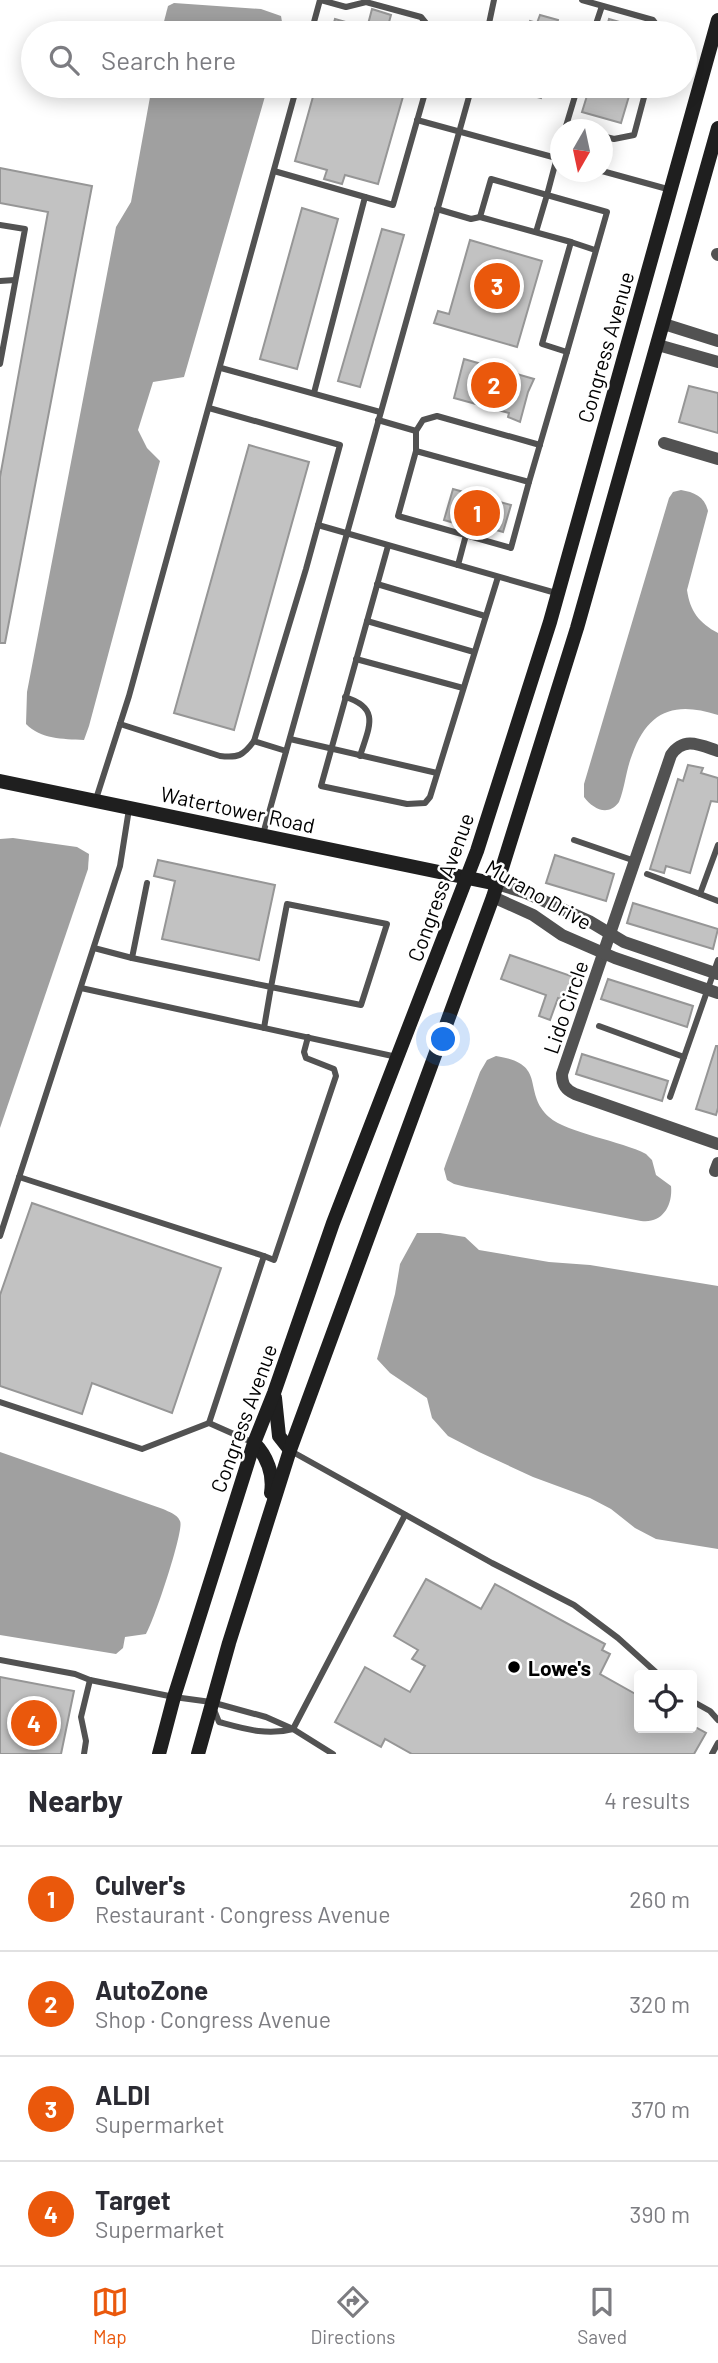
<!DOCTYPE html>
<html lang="en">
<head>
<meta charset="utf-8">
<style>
	body { margin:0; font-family:Barlow,sans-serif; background:#f2f2f3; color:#2b2b33 }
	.controls { position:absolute; right:21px; bottom:21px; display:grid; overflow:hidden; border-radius:7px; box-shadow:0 4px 18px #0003 }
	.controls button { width:63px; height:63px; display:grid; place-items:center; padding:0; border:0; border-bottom:2px solid #e1e1e2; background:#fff; color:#2b2b33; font:35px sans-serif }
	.compass { position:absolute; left:550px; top:119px; width:63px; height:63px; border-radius:50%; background:#fff; box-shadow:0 4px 18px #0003; rotate:189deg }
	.you { position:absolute; left:444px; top:1040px; width:24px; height:24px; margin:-18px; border:5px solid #fff; border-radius:50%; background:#1a73e8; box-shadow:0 0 0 10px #1a73e833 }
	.badge { display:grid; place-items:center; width:46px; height:46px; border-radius:50%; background:#ea580c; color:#fff; font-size:23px; font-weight:700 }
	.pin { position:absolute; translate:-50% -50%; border:4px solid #fff; box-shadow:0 2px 7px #0006 }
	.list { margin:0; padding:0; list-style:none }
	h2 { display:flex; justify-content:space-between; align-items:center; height:91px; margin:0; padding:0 28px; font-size:30px }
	h2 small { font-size:23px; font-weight:400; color:#7c7c81 }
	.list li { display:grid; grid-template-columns:46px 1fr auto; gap:21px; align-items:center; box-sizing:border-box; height:105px; padding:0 28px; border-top:2px solid #e1e1e2 }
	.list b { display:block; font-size:26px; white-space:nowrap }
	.list p { margin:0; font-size:23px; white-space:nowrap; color:#7c7c81 }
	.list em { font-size:23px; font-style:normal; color:#7c7c81 }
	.icon { flex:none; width:38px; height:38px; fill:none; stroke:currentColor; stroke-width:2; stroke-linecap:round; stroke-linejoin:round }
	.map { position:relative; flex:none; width:718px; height:1754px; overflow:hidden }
	.search { position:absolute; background:#fff; box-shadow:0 4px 18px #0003; left:21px; right:21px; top:21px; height:77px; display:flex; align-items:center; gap:18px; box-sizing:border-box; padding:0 24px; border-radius:38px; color:#7c7c81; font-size:26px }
	.sheet { height:511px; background:#fff }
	nav { display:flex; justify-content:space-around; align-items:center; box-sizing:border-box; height:98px; border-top:2px solid #e1e1e2; background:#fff; font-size:19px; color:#7c7c81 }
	nav a { display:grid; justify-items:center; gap:4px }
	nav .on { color:#ea580c }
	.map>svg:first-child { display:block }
	.water { fill:#a0a0a0 }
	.building { fill:#c2c2c2; stroke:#969696; stroke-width:2 }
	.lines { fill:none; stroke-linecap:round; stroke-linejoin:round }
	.lane { stroke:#525252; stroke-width:6 }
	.street { stroke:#525252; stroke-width:12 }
	.secondary { stroke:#1f1f1f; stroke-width:14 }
	.poi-dot { fill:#000; stroke:#fff; stroke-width:2.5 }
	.labels { text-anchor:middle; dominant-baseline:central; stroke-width:5; stroke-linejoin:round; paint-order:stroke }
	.street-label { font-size:21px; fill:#000; stroke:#fff }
	.poi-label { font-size:21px; font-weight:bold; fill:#000; stroke:#fff; text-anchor:start }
</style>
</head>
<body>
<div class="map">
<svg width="718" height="1754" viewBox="0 0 718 1754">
	<rect width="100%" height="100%" fill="#fff"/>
	<!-- water -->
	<g class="water">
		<path d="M174 3 261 9 281 16 284 33H161L168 6Z"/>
		<path d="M152 86H268L184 377 153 382 138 430 147 448 160 461 89 726 84 740C62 739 41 739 26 724L27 692 116 227 131 202Z"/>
		<path d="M681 490C694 492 705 497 708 511L687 590C690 611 699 623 718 633V715C675 701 648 710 632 755 626 770 625 787 619 802 608 817 593 809 584 797V784L669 498 673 492Z"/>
		<path d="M13 838 77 847 89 854 88 869 0 1128V839Z"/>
		<path d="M496 1056C549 1064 521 1091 549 1117 567 1133 622 1141 646 1154L652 1160 656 1175 671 1186C673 1206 662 1224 641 1221L466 1187 454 1184 447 1180 444 1169 446 1163 480 1072 487 1060Z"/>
		<path d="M417 1233H440L465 1237 479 1250 549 1262 590 1265 718 1286V1549L656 1539 635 1528 611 1509 590 1498 533 1477 479 1452 448 1436 432 1418 427 1398 390 1373 377 1359 395 1294 400 1264Z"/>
		<path d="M0 1452 163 1509C169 1512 177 1514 180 1521 185 1529 153 1624 146 1634L125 1637 123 1648 116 1654 0 1635Z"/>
	</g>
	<!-- building -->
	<g class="building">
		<path d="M372 9 391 15 386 33H331L335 19 367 28Z"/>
		<path d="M540 15 558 20 556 29 561 30 560 33H526L530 21 537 23Z"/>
		<path d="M609 19 647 30 646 33H605Z"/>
		<path d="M316 86H406L378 184 345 175 342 184 324 179 327 170 295 161Z"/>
		<path d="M508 86H545L541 98 507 89Z"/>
		<path d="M590 86H632L621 123 582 112Z"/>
		<path d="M0 168 92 186 5 643H0V477L48 212 0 203Z"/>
		<path d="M302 208 338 219 297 369 260 359Z"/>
		<path d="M382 229 404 235 360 387 338 381Z"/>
		<path d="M470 240 542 261 517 347 434 323 438 311 449 314Z"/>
		<path d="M464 359 534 379 528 392 520 422 508 417 509 413 454 398Z"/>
		<path d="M689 386 718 393V433L679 422Z"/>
		<path d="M249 445 309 462 234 730 174 713Z"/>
		<path d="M453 489 511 505 503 532 479 525 478 530 444 520Z"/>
		<path d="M688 765 703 768 701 773 718 778V802L711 801 690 873 666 866 664 873 650 869 678 779 683 781Z"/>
		<path d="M555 855 614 874 606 901 546 883Z"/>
		<path d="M158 860 275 885 259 960 162 939 175 881 154 876Z"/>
		<path d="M633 903 718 929 713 949 627 923Z"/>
		<path d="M510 955 574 977 566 1001 558 998 550 1020 539 1016 546 995 501 979Z"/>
		<path d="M608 979 693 1006 687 1027 601 999Z"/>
		<path d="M716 1046H718V1108L716 1115 696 1109Z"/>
		<path d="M582 1054 668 1081 662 1101 576 1074Z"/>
		<path d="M32 1203 221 1268 172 1413 92 1383 82 1414 0 1386V1295Z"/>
		<path d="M426 1579 481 1609 495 1584 605 1644 602 1650 610 1654 600 1674 639 1696V1728H697L706 1733 694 1754H412L385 1739 381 1747 335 1722 365 1667 410 1692 425 1666 412 1659 418 1650 394 1636Z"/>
		<path d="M0 1677 74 1691 61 1754H0Z"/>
	</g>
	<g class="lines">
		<!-- lane -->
		<g class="lane">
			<path d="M321 0 346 7 366 2 421 17 434 33"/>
			<path d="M582 0 653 20 659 28 660 33"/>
			<path d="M311 33 320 0"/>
			<path d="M487 33 494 0"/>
			<path d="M593 33 602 6"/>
			<path d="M417 120 560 159"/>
			<path d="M566 126 578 86"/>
			<path d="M565 130 566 126 578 130"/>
			<path d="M602 136 614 139 634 135 647 86"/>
			<path d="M274 171 393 205 427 86"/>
			<path d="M602 171 671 190"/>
			<path d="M437 209 471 219 480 217 571 242 542 344 567 352 607 212 547 195 560 146"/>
			<path d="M480 217 491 179 547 195 536 232"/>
			<path d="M0 225 25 229 0 364"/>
			<path d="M571 242 595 250"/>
			<path d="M0 281 15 280"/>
			<path d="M221 368 380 412"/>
			<path d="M314 393 365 197"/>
			<path d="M209 408 340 445 306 569 254 741 286 751"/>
			<path d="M378 420 416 431V451L529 482 511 548 398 516 416 451"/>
			<path d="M416 431 423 420 437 416 540 445"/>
			<path d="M529 482 567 352"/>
			<path d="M318 525 556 593"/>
			<path d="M388 546 321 786 407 804 425 803 430 797 498 577"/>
			<path d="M458 565 466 535"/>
			<path d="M377 584 485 616"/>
			<path d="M367 621 474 652"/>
			<path d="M356 659 463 688"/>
			<path d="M345 697C381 708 369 727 360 756"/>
			<path d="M120 724 220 756C238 758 243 756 254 741"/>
			<path d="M290 739 437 773"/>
			<path d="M96 799 129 696 297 86"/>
			<path d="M263 834 472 86"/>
			<path d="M574 840 635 861"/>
			<path d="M718 845 700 894 718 901"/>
			<path d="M647 874 700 894"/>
			<path d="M94 948 132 958 271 987 287 904 387 924 361 1005 271 987 264 1028"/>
			<path d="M132 958 147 883"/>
			<path d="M81 988 397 1057"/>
			<path d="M599 1026 684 1057"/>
			<path d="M670 1097 718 960"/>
			<path d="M19 1177 264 1256"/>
			<path d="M0 1236 120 866 129 809"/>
			<path d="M0 1402 142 1449 209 1423 254 1443"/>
			<path d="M209 1423 264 1256 274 1260 336 1076 334 1069 306 1058 304 1052 308 1037"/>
			<path d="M291 1451 492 1563 574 1605 618 1638 659 1675"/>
			<path d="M0 1660 75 1674 90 1680 174 1697 211 1702 266 1717 293 1729 333 1754"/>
			<path d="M692 1701 710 1711 718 1720"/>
			<path d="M213 1707 219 1722C245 1729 267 1736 293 1729L405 1515"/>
			<path d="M84 1754 86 1741 81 1717 90 1680"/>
			<path d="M712 1754 718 1743"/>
		</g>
		<!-- street -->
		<g class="street">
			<path d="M717 254 718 255"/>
			<path d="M664 324 718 341"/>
			<path d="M658 345 718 362"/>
			<path d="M664 443 718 459"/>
			<path d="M718 751C700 745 684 736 671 755L562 1074C562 1085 566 1090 575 1094L718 1144"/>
			<path d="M497 884 526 893 589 921 624 942 718 974"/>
			<path d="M493 897 533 915 562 935 615 958 718 993"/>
			<path d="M715 1171 718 1163"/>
		</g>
		<!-- secondary -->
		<g class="secondary">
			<path d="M0 781 497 884"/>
			<path d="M275 1398 279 1436 290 1450"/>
			<path d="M254 1443C267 1456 274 1474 271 1493"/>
			<path d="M159 1754 174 1697 254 1443 274 1393 333 1223 477 851 550 622 718 20"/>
			<path d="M198 1754 229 1643 290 1450 493 897 577 628 718 128"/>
		</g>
	</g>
	<!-- markers -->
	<circle class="poi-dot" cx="514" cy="1667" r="7"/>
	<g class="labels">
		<!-- street labels -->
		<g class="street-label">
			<text transform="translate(605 347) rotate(-74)">Congress Avenue</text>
			<text transform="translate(238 809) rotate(12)">Watertower Road</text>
			<text transform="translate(440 887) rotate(-70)">Congress Avenue</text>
			<text transform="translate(539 894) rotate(30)">Murano Drive</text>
			<text transform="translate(565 1007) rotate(-71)">Lido Circle</text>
			<text transform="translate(243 1418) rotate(-70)">Congress Avenue</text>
		</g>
		<!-- poi labels -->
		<g class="poi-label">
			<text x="528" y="1667">Lowe's</text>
		</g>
	</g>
</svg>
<div class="controls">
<button><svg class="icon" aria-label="locate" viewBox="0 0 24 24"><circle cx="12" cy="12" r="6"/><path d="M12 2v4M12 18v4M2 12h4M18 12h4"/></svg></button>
</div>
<svg class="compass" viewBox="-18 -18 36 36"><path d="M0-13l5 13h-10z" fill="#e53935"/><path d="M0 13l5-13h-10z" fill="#7c7c81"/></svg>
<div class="you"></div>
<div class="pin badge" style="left:477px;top:513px">1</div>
<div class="pin badge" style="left:494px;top:385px">2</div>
<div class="pin badge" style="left:497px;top:286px">3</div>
<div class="pin badge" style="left:34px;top:1723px">4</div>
<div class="search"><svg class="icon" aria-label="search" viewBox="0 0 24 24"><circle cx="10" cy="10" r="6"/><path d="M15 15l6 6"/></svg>Search here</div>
</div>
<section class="sheet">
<h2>Nearby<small>4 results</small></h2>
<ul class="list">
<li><span class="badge">1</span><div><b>Culver's</b><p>Restaurant · Congress Avenue</p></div><em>260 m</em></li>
<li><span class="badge">2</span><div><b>AutoZone</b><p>Shop · Congress Avenue</p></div><em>320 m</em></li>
<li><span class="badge">3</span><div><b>ALDI</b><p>Supermarket</p></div><em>370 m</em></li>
<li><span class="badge">4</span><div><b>Target</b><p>Supermarket</p></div><em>390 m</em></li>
</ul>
</section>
<nav>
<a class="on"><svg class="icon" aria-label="map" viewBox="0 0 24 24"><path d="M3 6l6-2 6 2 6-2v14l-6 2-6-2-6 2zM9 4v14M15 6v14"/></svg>Map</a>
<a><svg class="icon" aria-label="directions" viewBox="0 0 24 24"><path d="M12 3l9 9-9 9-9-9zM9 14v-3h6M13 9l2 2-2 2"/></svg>Directions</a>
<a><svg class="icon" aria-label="saved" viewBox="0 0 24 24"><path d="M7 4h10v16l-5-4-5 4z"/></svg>Saved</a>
</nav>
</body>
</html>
